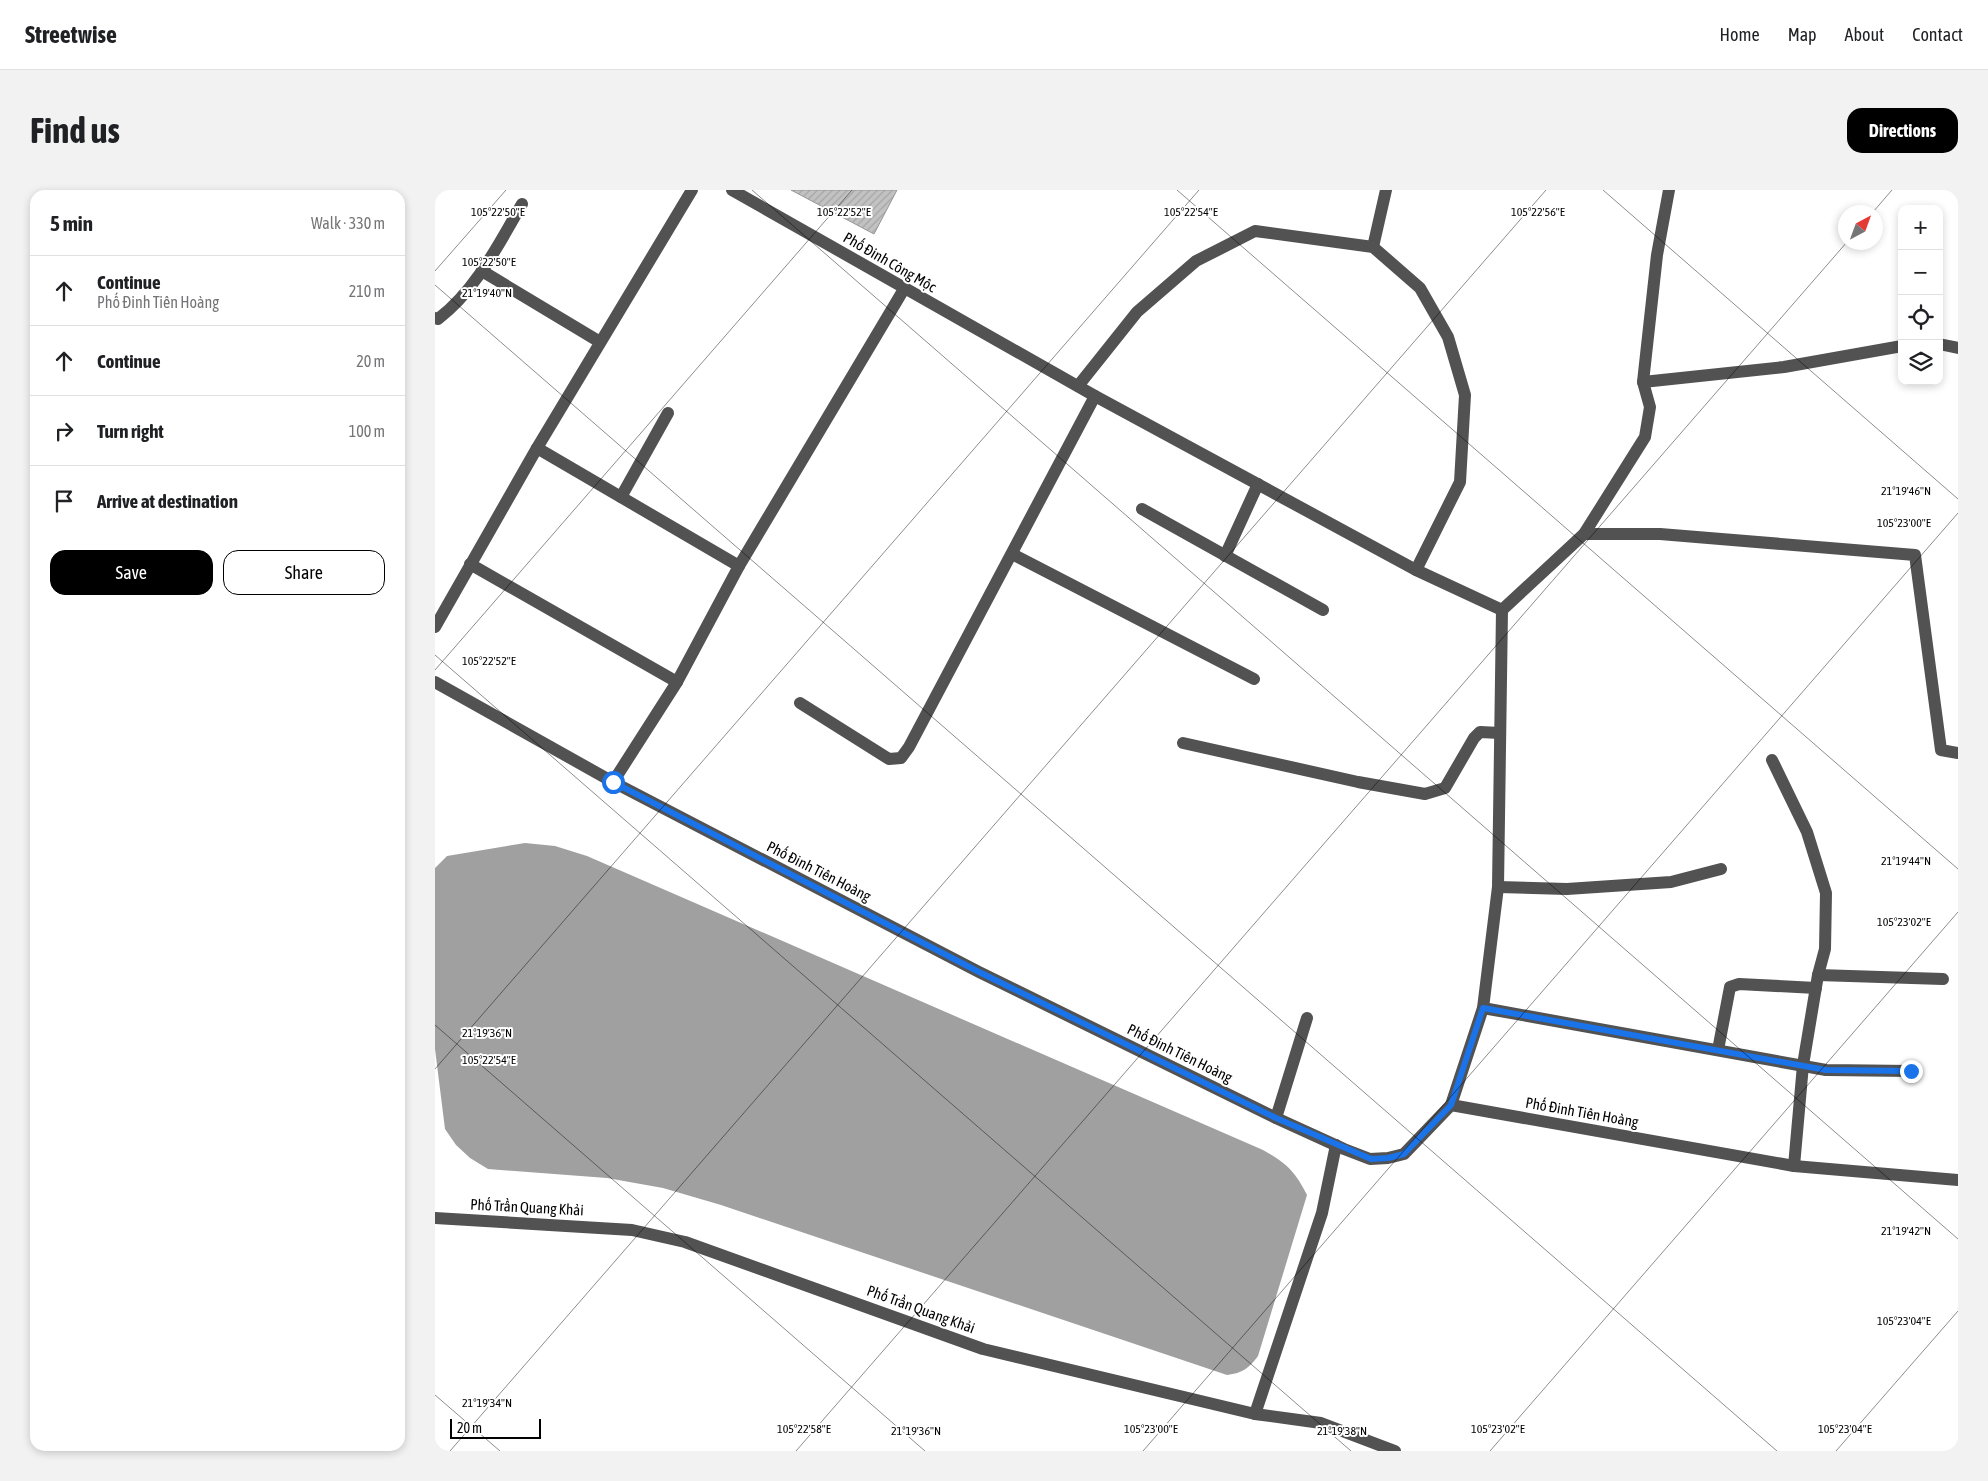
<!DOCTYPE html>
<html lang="en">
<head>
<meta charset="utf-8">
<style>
	body { margin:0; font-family:"Asap Condensed",sans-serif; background:#f2f2f2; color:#202124 }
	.controls { position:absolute; right:15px; top:15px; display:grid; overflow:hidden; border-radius:10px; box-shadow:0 2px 8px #0003 }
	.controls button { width:45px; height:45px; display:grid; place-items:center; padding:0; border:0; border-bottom:1px solid #e0e0e0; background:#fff; color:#202124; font:25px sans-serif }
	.compass { position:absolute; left:1403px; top:15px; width:45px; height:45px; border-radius:50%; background:#fff; box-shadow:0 2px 8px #0003; rotate:41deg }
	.scale { position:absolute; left:15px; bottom:12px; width:91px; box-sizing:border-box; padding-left:5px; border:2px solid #000; border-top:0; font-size:14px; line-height:18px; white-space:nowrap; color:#000; -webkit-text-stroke:4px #fff; paint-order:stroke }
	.stop { position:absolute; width:15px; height:15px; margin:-11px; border:4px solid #1a73e8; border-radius:50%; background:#fff }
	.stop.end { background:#1a73e8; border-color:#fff; box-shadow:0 1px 5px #0008 }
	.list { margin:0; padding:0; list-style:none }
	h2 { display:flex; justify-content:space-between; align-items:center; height:65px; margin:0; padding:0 20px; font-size:21px }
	h2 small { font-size:16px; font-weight:400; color:#757577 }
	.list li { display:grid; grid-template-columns:32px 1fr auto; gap:15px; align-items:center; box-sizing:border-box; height:70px; padding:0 20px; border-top:1px solid #e0e0e0 }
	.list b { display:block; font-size:19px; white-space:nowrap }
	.list p { margin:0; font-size:16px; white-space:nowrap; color:#757577 }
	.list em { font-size:16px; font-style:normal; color:#757577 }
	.actions { display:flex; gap:10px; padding:15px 20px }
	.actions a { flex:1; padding:11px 0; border:1px solid #000; border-radius:15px; text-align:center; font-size:18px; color:#000 }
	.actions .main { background:#000; color:#fff }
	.icon { flex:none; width:28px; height:28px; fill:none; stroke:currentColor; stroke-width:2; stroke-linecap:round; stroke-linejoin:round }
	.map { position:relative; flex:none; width:1523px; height:1261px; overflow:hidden; border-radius:15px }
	header { display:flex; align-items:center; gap:30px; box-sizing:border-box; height:70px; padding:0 25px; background:#fff; border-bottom:1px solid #e0e0e0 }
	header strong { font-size:24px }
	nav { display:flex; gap:28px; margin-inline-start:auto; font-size:18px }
	.intro { display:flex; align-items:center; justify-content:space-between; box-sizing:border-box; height:120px; padding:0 30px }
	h1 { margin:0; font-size:35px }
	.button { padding:12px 22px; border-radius:15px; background:#000; color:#fff; font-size:18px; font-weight:700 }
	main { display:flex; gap:30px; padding:0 30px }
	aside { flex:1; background:#fff; border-radius:15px; box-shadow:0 2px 8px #0003 }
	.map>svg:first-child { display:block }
	.water { fill:#a0a0a0 }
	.building { fill:url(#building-hatch); stroke:#969696 }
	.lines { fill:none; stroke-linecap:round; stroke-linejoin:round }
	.minor { stroke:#525252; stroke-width:12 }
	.route { stroke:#1a73e8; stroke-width:6 }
	.ticks { fill:none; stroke:#000; stroke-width:1; stroke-opacity:0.45 }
	.labels { text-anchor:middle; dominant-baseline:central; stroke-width:4; stroke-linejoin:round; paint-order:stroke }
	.street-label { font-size:15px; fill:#000; stroke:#fff }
	.ticks-label { font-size:12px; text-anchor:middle; fill:#000; stroke:#fff; stroke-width:4; stroke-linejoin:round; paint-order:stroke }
</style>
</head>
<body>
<header>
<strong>Streetwise</strong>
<nav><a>Home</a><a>Map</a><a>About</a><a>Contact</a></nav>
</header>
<div class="intro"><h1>Find us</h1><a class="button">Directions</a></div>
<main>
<aside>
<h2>5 min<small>Walk · 330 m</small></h2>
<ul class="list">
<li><svg class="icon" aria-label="ahead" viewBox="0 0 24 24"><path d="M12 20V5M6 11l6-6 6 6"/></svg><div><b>Continue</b><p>Phố Đinh Tiên Hoàng</p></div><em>210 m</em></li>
<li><svg class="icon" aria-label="ahead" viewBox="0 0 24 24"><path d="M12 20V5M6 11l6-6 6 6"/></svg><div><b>Continue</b></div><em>20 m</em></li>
<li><svg class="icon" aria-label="right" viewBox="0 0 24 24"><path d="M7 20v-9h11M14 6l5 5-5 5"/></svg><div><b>Turn right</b></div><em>100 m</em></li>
<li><svg class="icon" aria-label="arrive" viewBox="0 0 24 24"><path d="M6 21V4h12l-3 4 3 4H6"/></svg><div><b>Arrive at destination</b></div></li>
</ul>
<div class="actions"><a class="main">Save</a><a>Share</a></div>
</aside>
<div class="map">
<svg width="1523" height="1261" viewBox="0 0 1523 1261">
	<defs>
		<pattern id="building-hatch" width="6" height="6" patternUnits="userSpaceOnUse" patternTransform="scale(1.25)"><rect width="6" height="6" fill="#c2c2c2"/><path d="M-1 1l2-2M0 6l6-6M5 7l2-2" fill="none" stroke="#a5a5a5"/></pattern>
	</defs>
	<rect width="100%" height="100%" fill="#fff"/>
	<!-- water -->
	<path class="water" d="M90 653 120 656 152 666 828 960C851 973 860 981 872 1005L823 1166C814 1178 808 1183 792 1185L286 1015 228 998 172 988 53 979 35 968 21 955 10 939 0 859V678L12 666Z"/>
	<!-- building -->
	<path class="building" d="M356 0H462L439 44Z"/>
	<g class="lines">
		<!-- minor -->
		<g class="minor">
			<path d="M297 0 660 206 981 380 1067 420"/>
			<path d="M938 57 951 0"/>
			<path d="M47 81 165 152"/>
			<path d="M0 128 3 129C41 100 63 55 87 14"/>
			<path d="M1504 154 1523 158"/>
			<path d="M1208 192 1349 177 1467 156"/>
			<path d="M643 196 702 122 761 71 820 41 938 57 985 98 1013 147 1030 205 1025 292 981 380"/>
			<path d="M102 258 304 376"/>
			<path d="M186 307 233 223"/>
			<path d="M707 319 888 420"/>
			<path d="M1149 344H1225L1480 365 1506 560 1523 563"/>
			<path d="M577 364 819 489"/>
			<path d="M790 366 823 294"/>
			<path d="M35 374 242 492"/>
			<path d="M0 437 102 258 257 0"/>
			<path d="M0 492 178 592 544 782 841 928 909 959 935 969 953 968 969 964 1016 915 1359 976 1523 990"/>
			<path d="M365 513 454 569 466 568 474 557 660 206"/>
			<path d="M748 553 923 592 990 604 1010 598 1039 548 1045 542 1065 543"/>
			<path d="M1337 570 1372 642 1391 703 1390 759 1383 785 1368 875 1359 976"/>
			<path d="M178 592 242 492 304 376 469 99"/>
			<path d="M1063 697 1132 699 1236 692 1286 679"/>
			<path d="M1383 785 1508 789"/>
			<path d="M1048 818 1391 880 1476 881"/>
			<path d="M1283 860 1295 797 1304 794 1381 798"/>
			<path d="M1016 915 1048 818 1063 697 1067 420 1149 344 1210 247 1215 217 1208 192 1222 65 1234 0"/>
			<path d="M841 928 872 828"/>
			<path d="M0 1028 197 1040 250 1052 548 1159 820 1224 886 1233 960 1261"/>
			<path d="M820 1224 887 1023 901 955"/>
		</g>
	</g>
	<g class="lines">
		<!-- route -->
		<path class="route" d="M178 592 544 782 841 928 936 969 953 968 969 964 1016 915 1048 818 1391 880 1476 881"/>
	</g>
	<!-- ticks -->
	<path class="ticks" d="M317 0 1523 1049M742 0 1523 679M1168 0 1523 309M1438 22 1457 0M0 81 71 0M0 95 1342 1261M0 465 916 1261M0 480 417 0M0 835 490 1261M0 879 764 0M0 1205 65 1261M15 1261 1111 0M361 1261 1412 52M708 1261 1523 323M1055 1261 1523 722M1401 1261 1523 1121"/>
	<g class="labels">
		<!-- street labels -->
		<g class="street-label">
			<text transform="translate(455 72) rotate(30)">Phố Đinh Công Mộc</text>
			<text transform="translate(384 681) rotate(27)">Phố Đinh Tiên Hoàng</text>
			<text transform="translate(745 863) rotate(26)">Phố Đinh Tiên Hoàng</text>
			<text transform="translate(1147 922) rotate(10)">Phố Đinh Tiên Hoàng</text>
			<text transform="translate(92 1017) rotate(3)">Phố Trần Quang Khải</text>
			<text transform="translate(486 1119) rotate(20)">Phố Trần Quang Khải</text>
		</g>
	</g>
	<g class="ticks-label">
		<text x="63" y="26">105°22'50"E</text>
		<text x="409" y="26">105°22'52"E</text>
		<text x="756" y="26">105°22'54"E</text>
		<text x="1103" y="26">105°22'56"E</text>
		<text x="54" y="76">105°22'50"E</text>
		<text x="52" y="107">21°19'40"N</text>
		<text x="1471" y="305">21°19'46"N</text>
		<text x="1469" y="337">105°23'00"E</text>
		<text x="54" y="475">105°22'52"E</text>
		<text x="1471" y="675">21°19'44"N</text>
		<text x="1469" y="736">105°23'02"E</text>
		<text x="52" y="847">21°19'36"N</text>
		<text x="54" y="874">105°22'54"E</text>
		<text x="1471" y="1045">21°19'42"N</text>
		<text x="1469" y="1135">105°23'04"E</text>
		<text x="52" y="1217">21°19'34"N</text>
		<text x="369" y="1243">105°22'58"E</text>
		<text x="716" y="1243">105°23'00"E</text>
		<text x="1063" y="1243">105°23'02"E</text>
		<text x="1410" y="1243">105°23'04"E</text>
		<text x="481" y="1245">21°19'36"N</text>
		<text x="907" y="1245">21°19'38"N</text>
	</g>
</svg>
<div class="controls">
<button>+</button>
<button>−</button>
<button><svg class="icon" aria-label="locate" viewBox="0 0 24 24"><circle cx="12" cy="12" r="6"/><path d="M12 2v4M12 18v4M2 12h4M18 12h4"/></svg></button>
<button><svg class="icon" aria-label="layers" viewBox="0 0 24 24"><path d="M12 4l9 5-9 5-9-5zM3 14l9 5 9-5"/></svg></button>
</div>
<svg class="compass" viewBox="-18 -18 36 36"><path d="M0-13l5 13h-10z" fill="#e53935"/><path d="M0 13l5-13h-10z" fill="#757577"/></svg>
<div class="scale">20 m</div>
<div class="stop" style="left:178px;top:592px"></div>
<div class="stop end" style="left:1476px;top:881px"></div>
</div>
</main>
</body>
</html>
